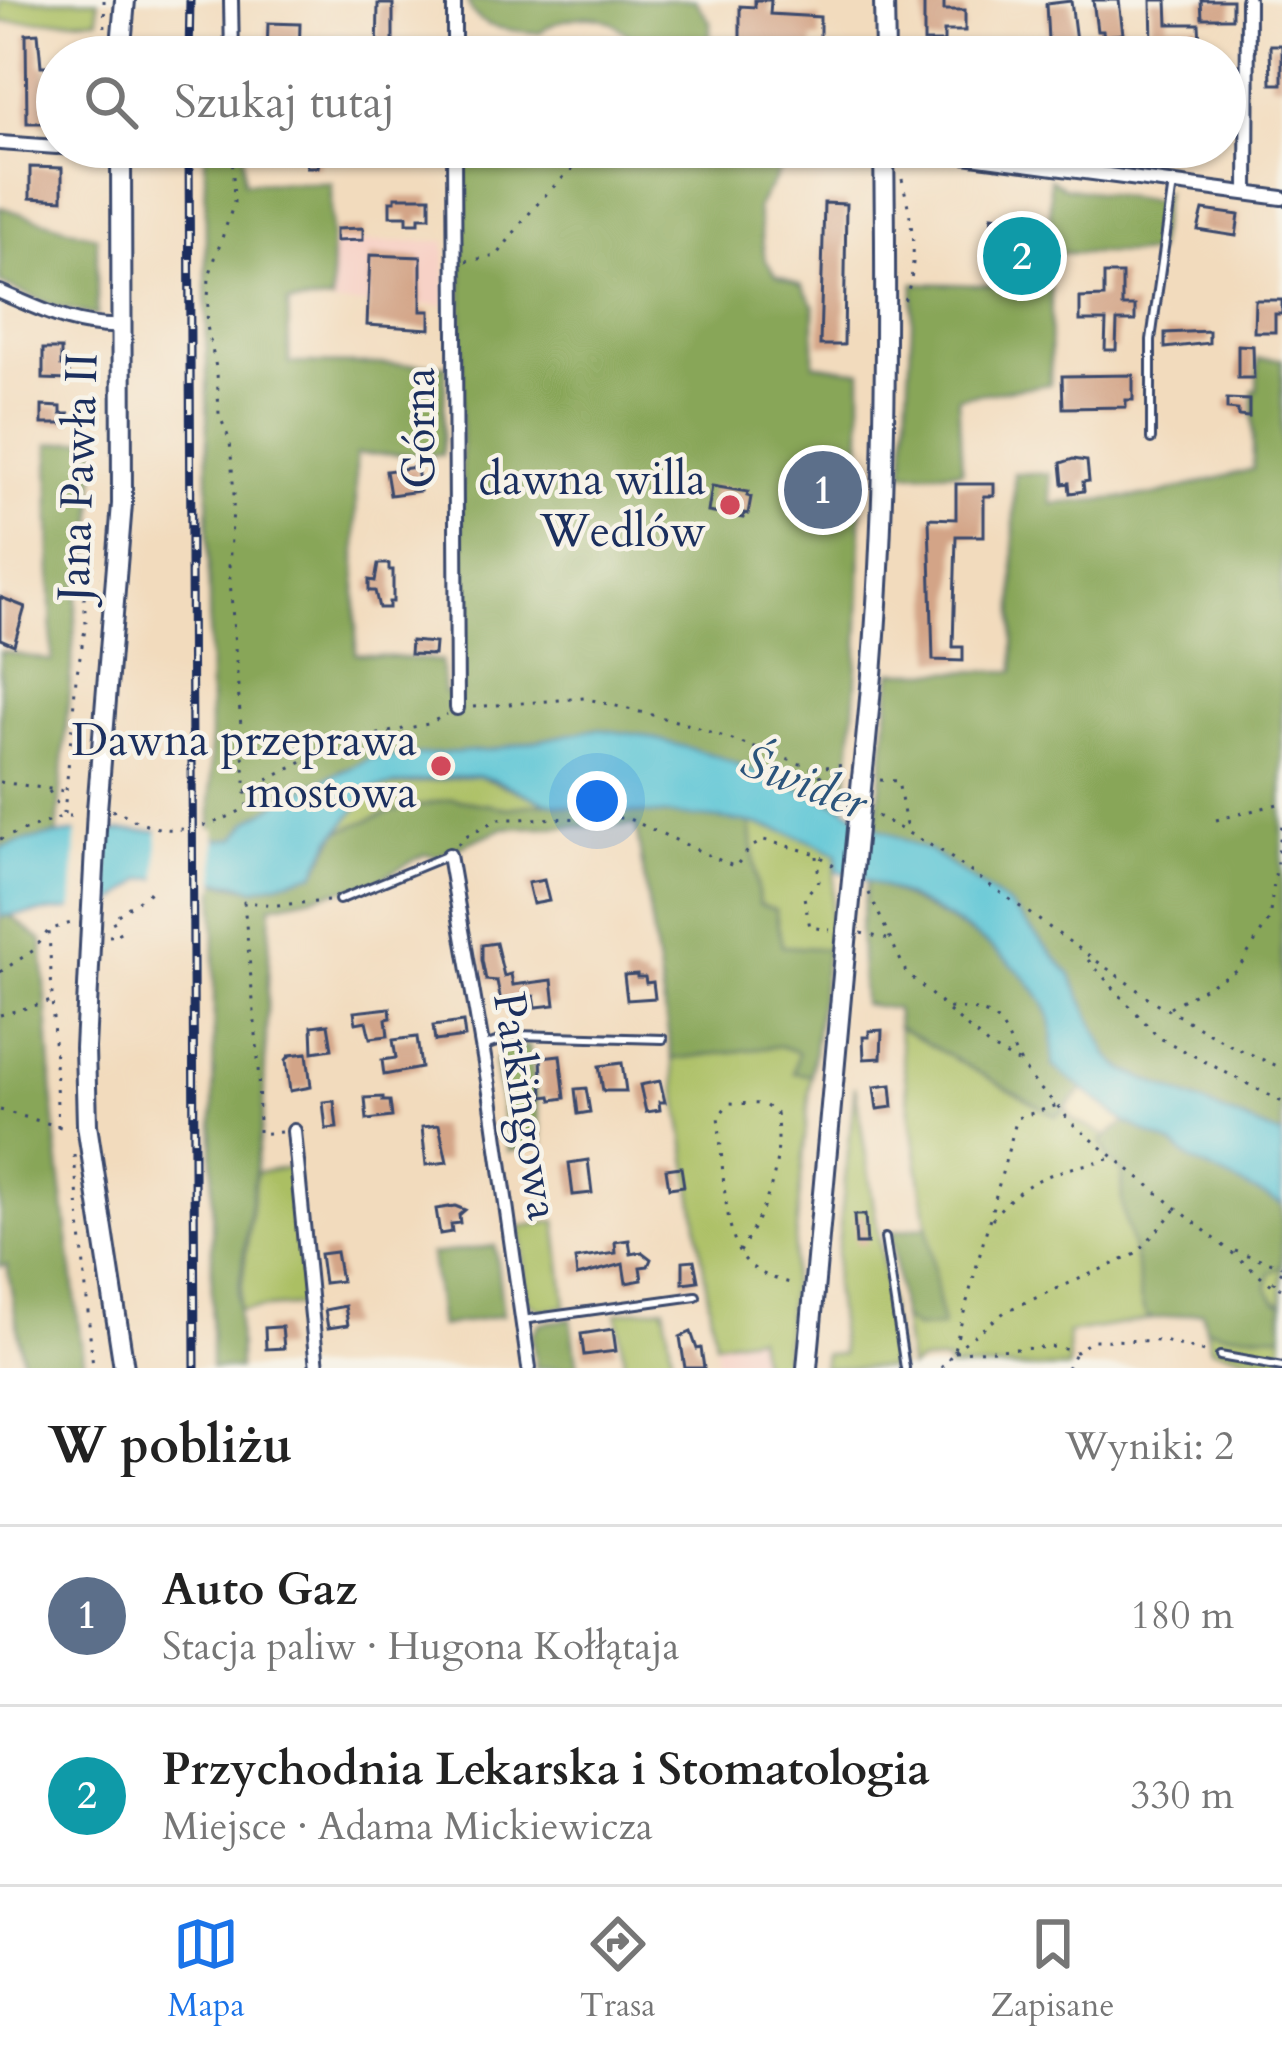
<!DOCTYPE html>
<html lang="pl">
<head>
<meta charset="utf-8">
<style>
	body { margin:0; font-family:Cardo,serif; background:#f6f6f6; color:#222 }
	.you { position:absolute; left:597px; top:801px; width:42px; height:42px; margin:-30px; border:9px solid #fff; border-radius:50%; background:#1a73e8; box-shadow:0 0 0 18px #1a73e833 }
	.badge { display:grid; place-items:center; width:78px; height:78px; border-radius:50%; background:#1a73e8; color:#fff; font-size:39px; font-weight:700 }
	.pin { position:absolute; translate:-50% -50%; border:6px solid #fff; box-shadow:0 3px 12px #0006 }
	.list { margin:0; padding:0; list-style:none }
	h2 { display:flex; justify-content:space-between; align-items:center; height:156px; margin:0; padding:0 48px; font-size:51px }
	h2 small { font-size:39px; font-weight:400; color:#767676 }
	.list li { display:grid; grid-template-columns:78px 1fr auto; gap:36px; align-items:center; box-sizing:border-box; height:180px; padding:0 48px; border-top:3px solid #e0e0e0 }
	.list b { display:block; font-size:45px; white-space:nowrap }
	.list p { margin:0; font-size:39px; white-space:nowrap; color:#767676 }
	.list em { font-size:39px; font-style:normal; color:#767676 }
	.icon { flex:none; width:66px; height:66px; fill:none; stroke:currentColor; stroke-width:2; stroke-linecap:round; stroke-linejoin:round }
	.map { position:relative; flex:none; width:1282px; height:1368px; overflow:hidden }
	.search { position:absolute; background:#fff; box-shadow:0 3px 9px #0004; left:36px; right:36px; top:36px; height:132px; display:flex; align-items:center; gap:30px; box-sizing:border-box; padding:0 42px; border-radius:66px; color:#767676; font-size:45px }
	.sheet { height:516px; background:#fff }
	nav { display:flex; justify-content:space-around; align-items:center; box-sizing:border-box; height:168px; border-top:3px solid #e0e0e0; background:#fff; font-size:33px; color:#767676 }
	nav a { display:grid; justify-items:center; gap:6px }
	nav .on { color:#1a73e8 }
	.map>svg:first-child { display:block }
	.built { fill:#f7d1c6 }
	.green { fill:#abbf63; stroke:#637760; stroke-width:3 }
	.forest { fill:#88a659; stroke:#526a5c; stroke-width:3 }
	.sand { fill:#eeda9e; stroke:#84847e; stroke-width:3 }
	.water { fill:#5ac5d5; stroke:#3a7a9a; stroke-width:3 }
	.pier { fill:#f2dbbd }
	.building { fill:#d3a487 }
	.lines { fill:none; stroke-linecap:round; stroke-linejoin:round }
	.lane-casing { stroke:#3b496c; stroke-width:12 }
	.street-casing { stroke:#3b496c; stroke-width:18 }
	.secondary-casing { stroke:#3b496c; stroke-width:24 }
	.path { stroke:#3b496c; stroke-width:3; stroke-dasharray:3 9; stroke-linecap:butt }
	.lane { stroke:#fff; stroke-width:6 }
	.street { stroke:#fff; stroke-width:12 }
	.secondary { stroke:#fff; stroke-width:18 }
	.rail-casing { stroke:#1b2f5e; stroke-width:9 }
	.rail { stroke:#f7f3e8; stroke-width:4.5; stroke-dasharray:14; stroke-linecap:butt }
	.secondary-bridge-casing { stroke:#3b496c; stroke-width:24; stroke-linecap:butt }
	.secondary-bridge { stroke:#fff; stroke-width:18 }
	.poi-dot { fill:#d1495b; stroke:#f7f3e8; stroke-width:4.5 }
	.labels { text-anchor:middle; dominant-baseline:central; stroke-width:9; stroke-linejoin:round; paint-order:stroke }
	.street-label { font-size:45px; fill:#1b2f5e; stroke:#f7f3e8 }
	.poi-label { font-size:45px; fill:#1b2f5e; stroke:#f7f3e8; text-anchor:end }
	.water-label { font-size:48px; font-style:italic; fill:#2b547c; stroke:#f7f3e8 }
</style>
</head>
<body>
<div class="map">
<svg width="1282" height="1368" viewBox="0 0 1282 1368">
	<rect width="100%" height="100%" fill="#f7f3e8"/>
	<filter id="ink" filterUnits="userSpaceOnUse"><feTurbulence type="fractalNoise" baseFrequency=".00833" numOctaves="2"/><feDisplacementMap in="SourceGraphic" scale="24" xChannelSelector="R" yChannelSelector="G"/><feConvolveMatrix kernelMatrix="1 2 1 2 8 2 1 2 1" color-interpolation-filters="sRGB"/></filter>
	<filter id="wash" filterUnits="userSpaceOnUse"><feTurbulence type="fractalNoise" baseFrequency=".004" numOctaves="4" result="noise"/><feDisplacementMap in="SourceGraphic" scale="48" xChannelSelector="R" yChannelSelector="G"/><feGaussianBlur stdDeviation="2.7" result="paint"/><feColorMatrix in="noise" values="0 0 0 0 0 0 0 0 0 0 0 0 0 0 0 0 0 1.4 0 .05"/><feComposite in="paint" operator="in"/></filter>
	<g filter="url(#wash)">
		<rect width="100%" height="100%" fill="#f2dbbd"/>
		<!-- built -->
		<g class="built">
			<path d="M445 241V305L332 304V242Z"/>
			<path d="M757 1336 762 1368H718L715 1343Z"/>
		</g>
		<!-- green -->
		<g class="green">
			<path d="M0 0H98V19L0 22Z"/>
			<path d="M478 776 548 803 508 808 451 799 338 832 373 788Z"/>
			<path d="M750 823 806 837 837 854 827 949 782 947 775 910 759 904Z"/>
			<path d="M898 1027 1056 1116 1066 1108 1073 1120 1107 1136 1102 1141 1123 1172C1118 1208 1131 1234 1137 1268 1140 1287 1138 1298 1146 1316L1154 1319 1068 1333 1069 1368H948V1361L919 1362 909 1368 902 1318 915 1328 942 1326Z"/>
			<path d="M780 1046 799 1051 794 1072 811 1075 783 1368H762L757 1336 715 1343 672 1059Z"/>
			<path d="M855 1086 899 1368H823L825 1354H842L834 1284Z"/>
			<path d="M291 1167 305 1305 239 1310 256 1173Z"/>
			<path d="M1282 1206V1362L1211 1349 1206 1328Z"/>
			<path d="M556 1221 566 1306 541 1310 527 1301 520 1227Z"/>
			<path d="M664 1307 674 1368H625L617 1313Z"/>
		</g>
		<!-- forest -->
		<g class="forest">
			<path d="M467 0H695L710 22V57H661L660 52C630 45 630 31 608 21 589 12 555 19 540 33 510 29 477 33 467 0Z"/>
			<path d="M205 147H243L244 182 331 183 332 301 288 303 289 363 446 365 442 455 356 454V654L441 661 444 693 461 694 462 147 762 149 780 170 757 208 765 259 776 275 802 286 814 306V364L861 371C861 517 864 662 844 807L714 755 597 729 491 750 342 770 249 821 237 838 219 840 211 833Z"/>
			<path d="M1050 179 1063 187 1154 201 1165 192 1156 253H1050Z"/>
			<path d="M0 207 97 237V316L54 306 0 283Z"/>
			<path d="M914 283 1051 287 1050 384 958 397 962 471 904 473Z"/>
			<path d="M1258 359H1282V1136L1126 1071 1108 1055 1070 974 1009 906 876 827 892 672 1014 671V473L1049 474 1052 504 1155 495 1253 469V390H1257Z"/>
			<path d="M97 439 92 564 79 575 57 834 0 848V651L52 661 49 444Z"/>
			<path d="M451 799 508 808 548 803 601 811 687 813 750 823 759 904 775 910 782 946 827 949 811 1075 794 1073 798 1052 780 1046 672 1059 636 825 504 828 437 856 425 854 371 884 271 905 263 1115 238 1296 239 1368H211L215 882 255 889 315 873 338 832 389 812Z"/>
			<path d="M868 879C926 910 1029 951 1051 1019 1055 1032 1051 1051 1053 1066L1085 1089 1056 1116 898 1027 896 1009 863 1004 860 928Z"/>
			<path d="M0 916H11L42 941 56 1140 84 1368H24L7 1265 0 1266Z"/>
			<path d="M529 1046 543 1146 508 1151 495 1062 504 1050Z"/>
			<path d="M1125 1122 1173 1145 1191 1160 1282 1204V1266L1270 1273 1267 1288 1276 1301 1282 1303V1335L1225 1333 1206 1328 1202 1312 1154 1319 1146 1316C1138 1298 1140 1287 1137 1269 1131 1232 1117 1211 1123 1172L1109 1159 1101 1141Z"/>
			<path d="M927 1226 942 1327 915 1328 902 1318 891 1232Z"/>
			<path d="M495 1246 503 1315 440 1327 431 1254Z"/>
			<path d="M571 1319 578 1368H536L532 1335 540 1323Z"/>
		</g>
		<!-- sand -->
		<path class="sand" d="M1085 1089 1125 1122 1107 1136 1073 1120 1066 1108Z"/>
		<!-- water -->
		<path class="water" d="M597 729 641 735 714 755 844 807 876 827 931 852 1009 905 1070 974 1108 1055 1125 1071 1282 1136V1204L1191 1160 1173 1145 1125 1122 1053 1066C1051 1051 1055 1033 1051 1020 1032 953 900 886 837 871V854C743 801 650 824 551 803 526 798 499 776 473 776 441 776 406 784 373 788L331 840 315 873 255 889 235 883 177 877 143 879 110 906 0 916V848C77 824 133 831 211 833L219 840 236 838 249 821 289 796 372 758 491 750Z"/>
		<!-- pier -->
		<g class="pier">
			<path d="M109 822 105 912 72 915 77 825Z"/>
			<path d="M158 825 215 829 216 888 158 884Z"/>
		</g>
		<g id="blocks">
			<!-- building -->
			<g class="building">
				<path d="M755 0H771L770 14 820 17V39H812V57L740 56V6L755 7Z"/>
				<path d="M924 0H944V10H965V31H944V42H924Z"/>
				<path d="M1093 0H1119L1123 34 1104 36 1103 31H1097Z"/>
				<path d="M1151 0H1167L1168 24H1199L1200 43H1152Z"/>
				<path d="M1201 0H1232V18H1202Z"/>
				<path d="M1071 1 1078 57H1049L1046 4Z"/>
				<path d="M378 4H393V44H423V57H377Z"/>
				<path d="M268 23 300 24 299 57 267 56Z"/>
				<path d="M38 33 41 66H46V80H52V109H46V123H27L26 34Z"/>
				<rect x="505" y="43" width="26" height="14"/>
				<path d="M1270 45H1282V84H1271Z"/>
				<path d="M303 147H322L318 167H307Z"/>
				<path d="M30 167 62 168V200L30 198Z"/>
				<path d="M395 197H430V217H419V223H407V216H390V201H395Z"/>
				<path d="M824 203 846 204 844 345H820Z"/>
				<path d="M1203 210 1239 215 1236 236 1198 230Z"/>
				<path d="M992 216 1033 221 1028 270 1014 269 1016 243 990 240Z"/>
				<path d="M363 228V240L336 241V229Z"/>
				<path d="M370 255 421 257V311H430V329L367 325Z"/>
				<path d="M1104 274H1122V306H1135V321H1117L1116 350H1105L1106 321H1080V298L1104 297Z"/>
				<path d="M1255 300H1282V314H1275V332H1254Z"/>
				<path d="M1209 331V343L1165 348V333Z"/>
				<path d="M1238 345 1253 346 1254 378H1238Z"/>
				<path d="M43 349H61V366H69V380L43 379Z"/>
				<path d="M1133 375V400H1126V407L1063 408 1062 376Z"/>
				<path d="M1227 399 1249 400V417L1238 416V410L1227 409Z"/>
				<path d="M42 406 61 407V414H69V424H42Z"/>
				<path d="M1073 459 1087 461 1089 481 1083 482 1084 491 1070 493 1069 483 1063 484 1061 463Z"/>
				<path d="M417 467 420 491 390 495 386 471Z"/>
				<path d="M956 484H994V496H984V536H956L953 647H963V661L933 660 929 518 956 519Z"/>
				<path d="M712 486 748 492 747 496 751 497 748 514 744 513 743 518 708 512Z"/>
				<path d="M378 564H389V570H393V602H389V608H379L375 591H369V580L375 581Z"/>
				<path d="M0 597 25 607 14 645 0 639Z"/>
				<path d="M411 641 435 643 434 655 410 654Z"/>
				<path d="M544 880 549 901 533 904 528 883Z"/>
				<path d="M496 943 504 976 511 974 513 985 552 980 555 1005 536 1007 534 996 501 1002 497 981 486 980 482 960V945Z"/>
				<path d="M637 974V977H645L646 983 653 982 655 998 627 1000 624 975Z"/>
				<path d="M390 1008 391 1018 386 1019 388 1036 370 1038 366 1021 356 1023 354 1012Z"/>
				<path d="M463 1022 465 1037 435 1041 433 1026Z"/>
				<path d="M328 1024 332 1049 313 1052 312 1026Z"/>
				<path d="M882 1030 881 1058 864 1059 863 1037H869V1031Z"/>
				<path d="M417 1037 421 1068 384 1075 382 1060 396 1058 393 1040Z"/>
				<path d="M307 1053 311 1087 290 1091 286 1060 290 1055Z"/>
				<path d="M560 1055 565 1098 552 1100 551 1096 543 1097 541 1057Z"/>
				<path d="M622 1063 626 1091H603L599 1066Z"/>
				<path d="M660 1081 665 1102H659L660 1110 646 1112 640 1085Z"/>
				<path d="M891 1085 893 1107 877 1109 874 1087Z"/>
				<path d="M586 1088 590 1112 578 1114 575 1089Z"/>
				<path d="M383 1097V1101H390L392 1117 367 1120 365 1098Z"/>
				<path d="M334 1101 337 1128 326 1129 323 1102Z"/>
				<path d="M439 1125 447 1162 426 1165 422 1127Z"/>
				<path d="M588 1160 592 1193 573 1195 569 1163Z"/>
				<path d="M681 1167 684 1186 669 1188 666 1169Z"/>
				<path d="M455 1206 465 1210 459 1215 460 1223 451 1224 452 1232 440 1234 436 1209Z"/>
				<path d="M854 1215H865L867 1244H856Z"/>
				<path d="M629 1240 631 1254 642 1252 651 1259 648 1266 640 1267 642 1280 626 1283 623 1264 577 1276 575 1259 616 1253 615 1242Z"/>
				<path d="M336 1252 341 1281 324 1283 320 1254Z"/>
				<path d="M694 1260 698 1281 683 1283V1261Z"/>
				<path d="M345 1306 348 1325 328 1328 325 1310Z"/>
				<path d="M278 1327H282L284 1348 266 1349 265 1328Z"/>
				<path d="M613 1329 616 1351 584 1355 581 1334Z"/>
				<path d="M691 1332 697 1349 701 1348 704 1368H685L680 1337Z"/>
			</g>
		</g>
	</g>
	<g filter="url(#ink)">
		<use href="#blocks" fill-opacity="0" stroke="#3b496c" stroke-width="3"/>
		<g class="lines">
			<defs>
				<g id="lane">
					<path d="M1151 439V340L1173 184"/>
					<path d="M339 900 446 856"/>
					<path d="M485 1046 516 1035 663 1039"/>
					<path d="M885 1238 905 1368"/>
					<path d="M522 1320 696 1296"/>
					<path d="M1220 1356 1282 1367"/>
				</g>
				<g id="street">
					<path d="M231 0 232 57"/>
					<path d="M454 0V57"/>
					<path d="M0 143 57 147"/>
					<path d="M61 147 121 150"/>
					<path d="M454 147 457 708"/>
					<path d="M896 147 1282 198"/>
					<path d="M1247 193 1248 0"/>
					<path d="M0 292C42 310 76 328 122 326"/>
					<path d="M449 855 491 1098 529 1368"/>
					<path d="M294 1131 317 1368"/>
				</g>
				<g id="secondary">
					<path d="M884 0 885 57"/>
					<path d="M120 57 125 0"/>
					<path d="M862 778C886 568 887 358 884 147"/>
					<path d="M97 810 122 504 121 147"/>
					<path d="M91 926 85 1048 87 1125 124 1368"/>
					<path d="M807 1368 847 931"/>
				</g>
			</defs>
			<!-- lane casing -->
			<use href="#lane" class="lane-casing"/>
			<!-- street casing -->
			<use href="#street" class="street-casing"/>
			<!-- secondary casing -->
			<use href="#secondary" class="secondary-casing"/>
			<!-- path -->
			<g class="path">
				<path d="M104 0 105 31"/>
				<path d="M902 179C911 217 922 268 902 304"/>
				<path d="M466 261 497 256C525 216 560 173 603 147"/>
				<path d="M473 707 584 698 684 723 812 768 843 796"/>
				<path d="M814 768 846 765"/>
				<path d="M880 780 898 781 907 831"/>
				<path d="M0 782 64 791"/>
				<path d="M49 791 63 813"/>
				<path d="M246 791 344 741 428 724 447 714"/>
				<path d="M112 811 118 810C159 841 206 831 247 807L229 567 234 495 230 441 219 414 217 372 207 326 209 276 234 203 232 147"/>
				<path d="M64 814 76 678 86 624 83 583 89 577H100"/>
				<path d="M877 816 943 852 1156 1003 1232 1046 1282 1068"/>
				<path d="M1216 820 1282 803"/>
				<path d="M0 839 64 816H79"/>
				<path d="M458 844 464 837 498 819 627 818 735 867 750 848 764 840 817 854 838 869"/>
				<path d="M817 856 819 881 804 897 810 927 830 930"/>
				<path d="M869 893 906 972 946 1008C1019 1010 996 1035 1032 1079 1044 1095 1059 1104 1069 1121L1272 1285"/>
				<path d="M861 933 887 939"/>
				<path d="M109 936 120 935 112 919 156 888"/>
				<path d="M1088 960 1158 1037 1282 1102"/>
				<path d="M0 972 34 950 48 931"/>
				<path d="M1170 1007 1238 969 1269 920 1282 824"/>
				<path d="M949 1011 990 1047 1018 1062"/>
				<path d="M0 1015 52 1001"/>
				<path d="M0 1110 68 1129"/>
				<path d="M58 1127 49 930 74 922"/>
				<path d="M281 1132 259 1134 258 1056 244 902 276 905 328 901"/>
				<path d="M74 1155 93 1368"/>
				<path d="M992 1219C1028 1174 1060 1171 1113 1158"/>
				<path d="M1235 1251 1282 1266"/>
				<path d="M740 1252C767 1206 784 1167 776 1113L763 1104 729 1103 718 1117C723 1154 722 1218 739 1251 750 1272 774 1280 796 1284"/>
				<path d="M1282 1271 1272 1285 1282 1289"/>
				<path d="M954 1351 1006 1311 1136 1254 1178 1207"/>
				<path d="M955 1352 1056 1347 1076 1352 1093 1340 1164 1341 1209 1353"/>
				<path d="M941 1368 953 1353 1017 1118 1058 1105"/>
				<path d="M1067 1368 1075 1353"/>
			</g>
			<!-- lane -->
			<use href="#lane" class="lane"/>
			<!-- street -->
			<use href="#street" class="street"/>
			<!-- secondary -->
			<use href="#secondary" class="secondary"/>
			<defs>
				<g id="rail">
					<path d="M189 57 190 0"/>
					<path d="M189 147 195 1368"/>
				</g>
			</defs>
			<!-- rail casing -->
			<use href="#rail" class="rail-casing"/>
			<!-- rail -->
			<use href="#rail" class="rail"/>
			<defs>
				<g id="secondary-bridge">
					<path d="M91 926 97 810"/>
					<path d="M847 931 862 778"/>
				</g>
			</defs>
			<!-- secondary-bridge casing -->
			<use href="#secondary-bridge" class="secondary-bridge-casing"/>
			<!-- secondary-bridge -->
			<use href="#secondary-bridge" class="secondary-bridge"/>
		</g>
	</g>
	<!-- markers -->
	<g class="poi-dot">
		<circle cx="730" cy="505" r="12"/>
		<circle cx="441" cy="766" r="12"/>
	</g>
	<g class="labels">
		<!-- street labels -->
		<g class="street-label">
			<text transform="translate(419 428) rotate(-90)">Górna</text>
			<text transform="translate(78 477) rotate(-88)">Jana Pawła II</text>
			<text transform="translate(526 1106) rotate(81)">Parkingowa</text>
		</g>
		<!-- poi labels -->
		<g class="poi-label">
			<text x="706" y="479">dawna willa<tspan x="706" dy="52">Wedlów</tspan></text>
			<text x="417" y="740">Dawna przeprawa<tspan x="417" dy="52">mostowa</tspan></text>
		</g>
		<!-- water labels -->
		<g class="water-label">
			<text transform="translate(804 782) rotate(21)">Świder</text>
		</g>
	</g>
</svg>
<div class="you"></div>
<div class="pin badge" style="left:823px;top:490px;background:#5c6f8a">1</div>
<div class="pin badge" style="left:1022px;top:256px;background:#0f9aa8">2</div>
<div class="search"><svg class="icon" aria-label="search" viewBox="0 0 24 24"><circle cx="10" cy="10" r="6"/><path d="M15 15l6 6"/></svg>Szukaj tutaj</div>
</div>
<section class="sheet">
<h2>W pobliżu<small>Wyniki: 2</small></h2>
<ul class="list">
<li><span class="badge" style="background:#5c6f8a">1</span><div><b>Auto Gaz</b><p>Stacja paliw · Hugona Kołłątaja</p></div><em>180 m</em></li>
<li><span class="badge" style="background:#0f9aa8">2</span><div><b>Przychodnia Lekarska i Stomatologia</b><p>Miejsce · Adama Mickiewicza</p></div><em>330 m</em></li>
</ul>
</section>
<nav>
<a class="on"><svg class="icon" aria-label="map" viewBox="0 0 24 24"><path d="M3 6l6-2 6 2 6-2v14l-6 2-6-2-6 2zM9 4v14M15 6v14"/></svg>Mapa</a>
<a><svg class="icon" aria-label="directions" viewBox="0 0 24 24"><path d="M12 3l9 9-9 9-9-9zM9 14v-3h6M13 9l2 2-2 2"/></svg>Trasa</a>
<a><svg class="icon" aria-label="saved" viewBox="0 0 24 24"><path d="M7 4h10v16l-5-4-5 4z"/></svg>Zapisane</a>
</nav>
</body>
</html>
